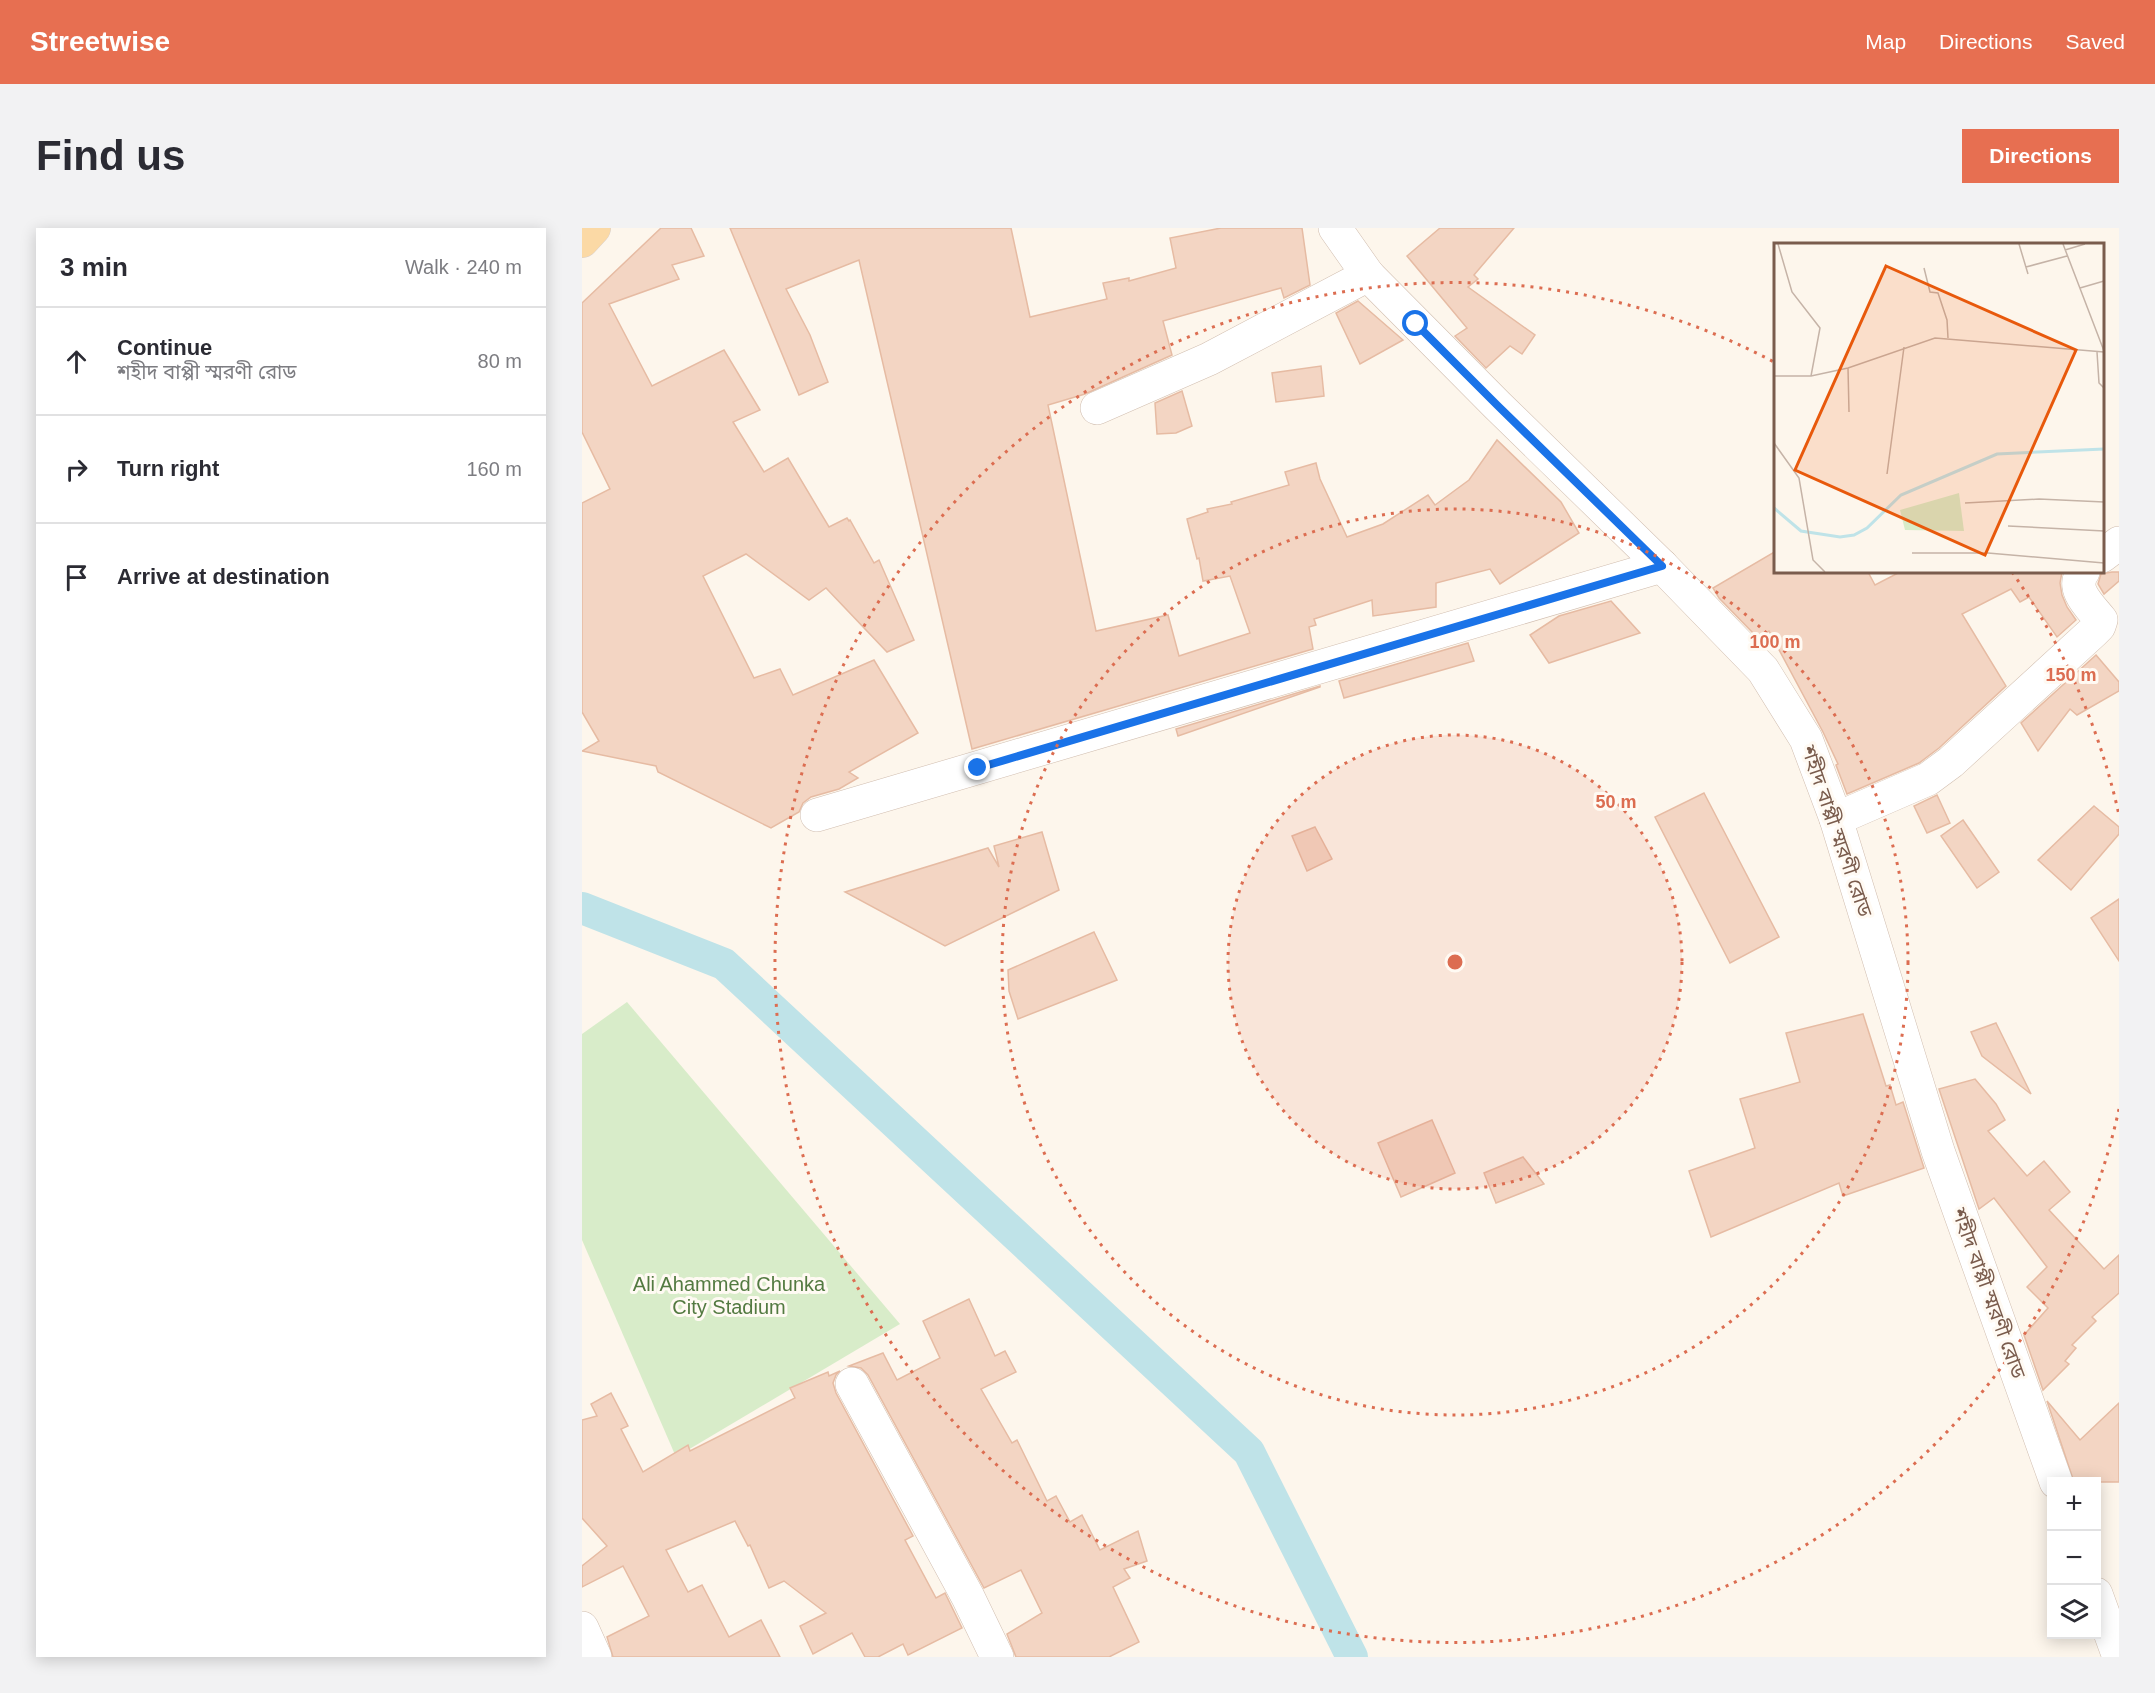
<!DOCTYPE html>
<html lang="en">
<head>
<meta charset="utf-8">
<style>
	body { margin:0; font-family:Arial,"Noto Sans Bengali",sans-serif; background:#f2f2f3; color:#2b2b33 }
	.controls { position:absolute; right:18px; bottom:18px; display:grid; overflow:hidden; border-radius:0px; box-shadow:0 3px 15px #0003 }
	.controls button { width:54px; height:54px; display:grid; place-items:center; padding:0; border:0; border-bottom:2px solid #e1e1e2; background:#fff; color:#2b2b33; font:30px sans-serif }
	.stop { position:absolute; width:18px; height:18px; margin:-14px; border:4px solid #1a73e8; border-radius:50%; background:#fff }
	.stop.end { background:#1a73e8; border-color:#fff; box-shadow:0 2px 6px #0008 }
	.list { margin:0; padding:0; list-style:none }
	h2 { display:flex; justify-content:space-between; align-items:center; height:78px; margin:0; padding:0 24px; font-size:26px }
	h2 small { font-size:20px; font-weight:400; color:#7c7c81 }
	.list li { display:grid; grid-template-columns:39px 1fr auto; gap:18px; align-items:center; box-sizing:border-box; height:108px; padding:0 24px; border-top:2px solid #e1e1e2 }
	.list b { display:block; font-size:22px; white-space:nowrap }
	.list p { margin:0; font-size:20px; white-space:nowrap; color:#7c7c81 }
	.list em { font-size:20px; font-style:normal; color:#7c7c81 }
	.icon { flex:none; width:33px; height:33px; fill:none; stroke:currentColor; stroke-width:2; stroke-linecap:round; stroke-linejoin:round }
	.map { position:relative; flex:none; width:1537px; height:1429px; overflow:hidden; border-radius:0px }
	header { display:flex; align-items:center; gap:36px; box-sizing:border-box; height:84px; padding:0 30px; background:#e76f51; color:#fff }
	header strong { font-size:28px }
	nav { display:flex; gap:33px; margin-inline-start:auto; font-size:21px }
	.intro { display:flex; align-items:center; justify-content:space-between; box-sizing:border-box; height:144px; padding:0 36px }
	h1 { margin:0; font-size:42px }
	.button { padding:15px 27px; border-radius:0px; background:#e76f51; color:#fff; font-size:21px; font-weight:700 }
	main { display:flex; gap:36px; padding:0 36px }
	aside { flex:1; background:#fff; border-radius:0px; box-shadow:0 3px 15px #0003 }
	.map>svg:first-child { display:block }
	.green { fill:#d8ecc9 }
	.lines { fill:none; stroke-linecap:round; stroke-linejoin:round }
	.canal { stroke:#bfe3e8; stroke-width:32 }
	.building { fill:#f3d5c3; stroke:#e6bba3; stroke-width:1.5 }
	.minor-casing { stroke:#d1beb0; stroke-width:34 }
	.tertiary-casing { stroke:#d1beb0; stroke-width:34 }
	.primary-casing { stroke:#dad1cd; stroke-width:34 }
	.minor { stroke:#fff; stroke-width:33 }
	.tertiary { stroke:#fff; stroke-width:33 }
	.primary { stroke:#fbd9a5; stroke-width:33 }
	.route { stroke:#1a73e8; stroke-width:8 }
	.ring { fill:none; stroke:#dc6d51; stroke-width:3; stroke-dasharray:3 6 }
	.labels { text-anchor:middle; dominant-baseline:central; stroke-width:6; stroke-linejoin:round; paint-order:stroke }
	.street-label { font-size:20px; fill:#7a5c4d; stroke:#fffaf3 }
	.park-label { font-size:20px; fill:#537a41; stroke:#fffaf3 }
	.inset-river { fill:none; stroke:#bfe3e8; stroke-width:3 }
	.inset-road { fill:none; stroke:#c5b3a7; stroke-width:1.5 }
	.view { fill:#e8590c; fill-opacity:0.15; stroke:#e8590c; stroke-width:3 }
	.inset-edge { fill:none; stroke:#7a5c4d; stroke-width:3 }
	.centre { fill:#dc6d51; stroke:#fffaf3; stroke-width:3 }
	.ring-label { font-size:18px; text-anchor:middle; font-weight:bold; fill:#dc6d51; stroke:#fffaf3; stroke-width:6; stroke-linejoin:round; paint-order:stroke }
</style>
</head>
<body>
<header>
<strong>Streetwise</strong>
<nav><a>Map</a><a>Directions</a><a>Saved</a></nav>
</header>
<div class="intro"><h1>Find us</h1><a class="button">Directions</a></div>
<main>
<aside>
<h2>3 min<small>Walk · 240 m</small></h2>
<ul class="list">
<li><svg class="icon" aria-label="ahead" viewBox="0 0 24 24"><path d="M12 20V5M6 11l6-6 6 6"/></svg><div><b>Continue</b><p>শহীদ বাপ্পী স্মরণী রোড</p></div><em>80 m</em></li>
<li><svg class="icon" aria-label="right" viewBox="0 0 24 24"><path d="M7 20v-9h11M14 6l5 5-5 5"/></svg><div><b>Turn right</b></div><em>160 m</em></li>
<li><svg class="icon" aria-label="arrive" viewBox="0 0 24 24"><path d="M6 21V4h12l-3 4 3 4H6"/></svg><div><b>Arrive at destination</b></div></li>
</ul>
</aside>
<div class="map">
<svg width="1537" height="1429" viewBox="0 0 1537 1429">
	<rect width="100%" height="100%" fill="#fdf6ec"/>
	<!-- green -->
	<path class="green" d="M45 774 318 1096 94 1229 0 1012V806Z"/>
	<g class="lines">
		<!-- canal -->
		<path class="canal" d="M0 680 142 736 667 1224 770 1429"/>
	</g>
	<!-- building -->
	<g class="building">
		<path d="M79 0H109L122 28 90 37 97 51 27 76 70 158 142 122 178 182 151 194 182 244 206 230 247 299 265 290 267 293 268 292 292 335 297 332 332 412 305 424 244 360 227 372 164 326 121 348 172 450 198 441 211 467 292 432 336 505 267 544 276 550 257 561 229 569 221 575 217 584 189 600 76 544 74 538 0 523 17 513 0 484V275L28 261 0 204V75Z"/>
		<path d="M148 0H429L448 89 525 71 521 55 547 50V53L594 40 588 10 639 0H720L728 57 702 70 699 60 581 93 590 127 503 166 466 177 514 403 586 387 597 428 668 405 648 348 621 353 617 330 615 331 605 291 626 284 625 281 650 276 649 274 707 257 703 244 734 235 738 251 765 309 801 296 846 267 853 277 887 252 915 212 979 274 997 305 918 356 908 341 854 355V379L791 388 790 372 732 391 734 397 727 399 731 421 390 521 277 32 204 61 228 107 246 154 217 167Z"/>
		<path d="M858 0H932L892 47 896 51 886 59 953 107 940 126 928 118 904 140 873 108 885 100 825 28Z"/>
		<path d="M776 73 821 112 778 136 754 85Z"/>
		<path d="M739 138 742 168 694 174 690 145Z"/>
		<path d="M600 163 610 198 594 205 575 206 573 175Z"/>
		<path d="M1194 323V344H1286L1293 357 1318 344H1480L1478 355 1480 367 1485 379 1494 392 1475 409 1447 369 1438 374 1429 361 1380 386 1424 458 1357 520 1337 535 1265 566 1254 537 1256 536 1241 504 1187 403 1175 409 1137 370 1131 360Z"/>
		<path d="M1530 344H1537V353L1522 366 1516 356 1519 346Z"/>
		<path d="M1029 373 1058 405 967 435 948 407 977 388Z"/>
		<path d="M886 415 892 433 762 470 757 453Z"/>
		<path d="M1514 427 1537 454V463L1495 487 1488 481 1456 523 1439 495Z"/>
		<path d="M738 458V459L596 508 594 501Z"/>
		<path d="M1122 565 1197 709 1148 735 1073 589Z"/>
		<path d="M1355 567 1368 595 1345 605 1332 578Z"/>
		<path d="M1512 578 1537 599V606L1489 662 1456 632Z"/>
		<path d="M1381 592 1417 644 1395 660 1359 608Z"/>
		<path d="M733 599 750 631 725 643 710 608Z"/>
		<path d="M460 604 477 662 363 718 263 664 406 620 417 639 412 618Z"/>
		<path d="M1537 671V733L1509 690Z"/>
		<path d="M512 704 535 752 436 791 427 763 426 742Z"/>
		<path d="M1281 786 1304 858 1308 857 1314 877 1321 874 1342 940 1261 968 1257 955 1129 1009 1107 943 1173 920 1158 871 1218 854 1204 805Z"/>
		<path d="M1414 795 1449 866 1400 828 1389 804Z"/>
		<path d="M1393 851 1414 876 1423 892 1406 903 1445 948 1462 933 1488 964 1467 982 1522 1041 1537 1027V1065L1510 1089 1514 1093 1490 1117 1494 1120 1483 1133 1487 1136 1461 1162 1442 1107 1466 1080 1445 1059 1465 1039 1412 970 1397 981 1357 861Z"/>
		<path d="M850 892 873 945 819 969 796 915Z"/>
		<path d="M941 929 962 956 914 975 902 945Z"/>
		<path d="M387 1071 413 1128 423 1123 434 1144 399 1161 430 1215 435 1212 465 1273 474 1268 488 1294 500 1287 518 1322 556 1303 565 1333 542 1341 548 1350 531 1359 557 1414 527 1429H434L425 1406 460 1385 439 1342 402 1360 286 1147 279 1140 267 1138 301 1125 315 1152 358 1130 341 1093Z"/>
		<path d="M258 1143 254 1147 251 1155 254 1165 331 1308 323 1312 354 1370 363 1365 380 1400 326 1427 321 1416 296 1429H283L270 1405 231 1426 218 1398 244 1385 202 1353 187 1360 168 1317 166 1318 153 1293 84 1322 106 1364 120 1357 147 1409 179 1392 198 1429H31L25 1409 67 1388 41 1338 0 1359V1338L25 1318 0 1290V1192L15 1188 9 1176 29 1165 46 1198 39 1201 61 1244 106 1217 108 1223 213 1170 208 1160 246 1144 247 1148Z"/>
		<path d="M1465 1173 1498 1212 1537 1175V1254H1492Z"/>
	</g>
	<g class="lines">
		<defs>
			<g id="minor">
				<path d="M515 180 627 131 786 47"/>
				<path d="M1520 328 1537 315"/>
				<path d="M235 587 1080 338"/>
				<path d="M1254 591 1346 551 1369 534 1511 404 1517 398 1519 392C1508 378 1488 361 1501 344"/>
				<path d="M270 1156 386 1369 415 1429"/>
				<path d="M0 1400 13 1429"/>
			</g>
			<g id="tertiary">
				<path d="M753 0 786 47 915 177 1080 338 1181 442 1224 511 1254 591 1356 923 1474 1254"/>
				<path d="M1514 1366 1537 1429"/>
			</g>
			<path id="primary" d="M0 13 12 0"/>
		</defs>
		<!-- minor casing -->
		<use href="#minor" class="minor-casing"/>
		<!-- tertiary casing -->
		<use href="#tertiary" class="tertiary-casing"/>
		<!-- primary casing -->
		<use href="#primary" class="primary-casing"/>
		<!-- minor -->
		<use href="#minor" class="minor"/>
		<!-- tertiary -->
		<use href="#tertiary" class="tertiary"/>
		<!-- primary -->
		<use href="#primary" class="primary"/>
	</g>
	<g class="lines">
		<!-- route -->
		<path class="route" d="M396 540 1080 338 915 177 834 96"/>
	</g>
	<!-- distance rings -->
	<circle cx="873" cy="734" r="227" fill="#dc6d51" fill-opacity=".12"/>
	<g class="ring">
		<circle cx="873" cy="734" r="227"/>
		<circle cx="873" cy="734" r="453"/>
		<path d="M1537 881A680 680 0 1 1 1192 134M1430 344A680 680 0 0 1 1537 587"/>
	</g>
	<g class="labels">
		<!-- street labels -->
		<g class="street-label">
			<text transform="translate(1255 603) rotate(71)">শহীদ বাপ্পী স্মরণী রোড</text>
			<text transform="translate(1407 1065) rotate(70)">শহীদ বাপ্পী স্মরণী রোড</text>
		</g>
		<!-- park labels -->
		<g class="park-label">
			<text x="147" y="1056">Ali Ahammed Chunka<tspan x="147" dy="23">City Stadium</tspan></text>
		</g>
	</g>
	<!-- overview -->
	<g transform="translate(1192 15)">
		<rect width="330" height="330" fill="#fdf6ec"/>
		<path d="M185 250 190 288 131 287 126 267Z" fill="#d8ecc9"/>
		<path class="inset-river" d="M0 265 27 288 66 294 80 292 93 285 127 252 223 211 330 206"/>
		<path class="inset-road" d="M4 1 18 49 46 85 37 133M245 1 254 31M289 1 330 108M291 7 311 1M252 24 293 13M150 25 156 49 164 50 173 77 174 95M306 45 330 38M323 109 325 140 330 145M74 125 75 169M0 133H37L74 125 161 95 330 109M0 200 25 235 39 317 51 329M113 231 130 104M191 260 265 256 330 259M234 283 330 288M138 310H214L330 320"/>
		<path class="view" d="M112 23 302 107 211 312 21 227Z"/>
		<rect width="330" height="330" class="inset-edge"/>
	</g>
	<circle cx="873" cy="734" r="9" class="centre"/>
	<g class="ring-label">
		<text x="1193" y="420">100 m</text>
		<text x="1489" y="453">150 m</text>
		<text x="1034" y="580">50 m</text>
	</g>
</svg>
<div class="controls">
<button>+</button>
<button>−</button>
<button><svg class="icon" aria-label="layers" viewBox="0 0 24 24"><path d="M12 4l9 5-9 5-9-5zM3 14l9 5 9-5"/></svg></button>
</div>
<div class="stop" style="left:834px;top:96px"></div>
<div class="stop end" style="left:396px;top:540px"></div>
</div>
</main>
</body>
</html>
